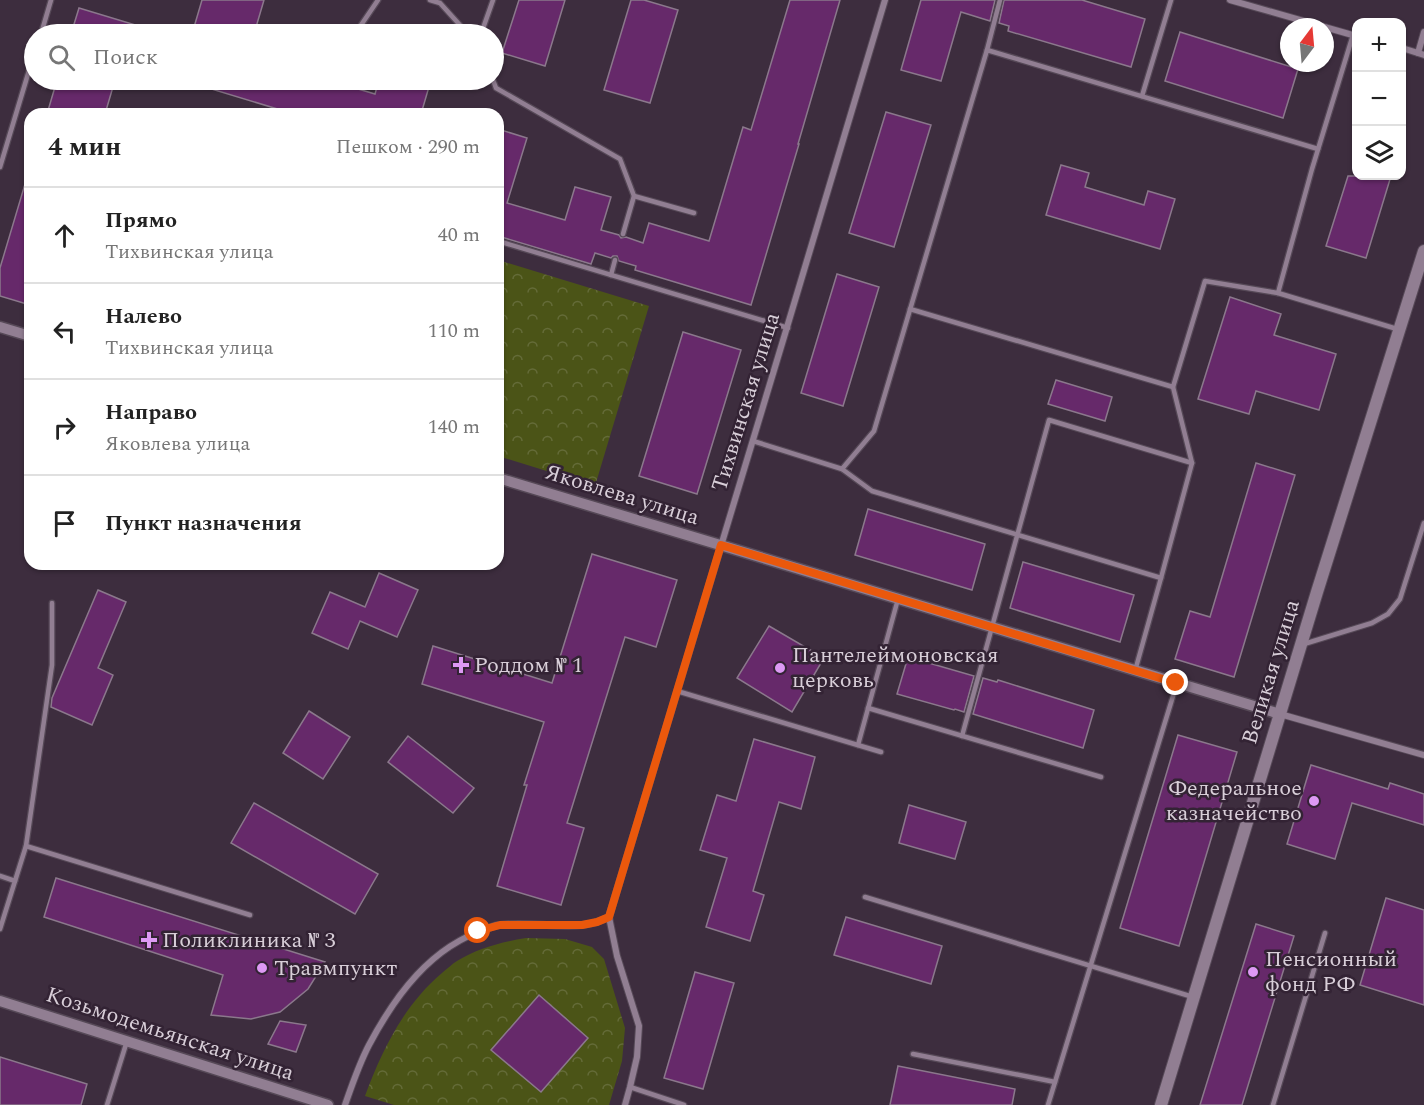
<!DOCTYPE html>
<html lang="ru">
<head>
<meta charset="utf-8">
<style>
	body { margin:0; font-family:Spectral,serif; background:#f2f2f2; color:#222 }
	.controls { position:absolute; right:18px; top:18px; display:grid; overflow:hidden; border-radius:12px; box-shadow:0 2px 4px #0004 }
	.controls button { width:54px; height:54px; display:grid; place-items:center; padding:0; border:0; border-bottom:2px solid #e0e0e0; background:#fff; color:#222; font:30px sans-serif }
	.compass { position:absolute; left:1280px; top:18px; width:54px; height:54px; border-radius:50%; background:#fff; box-shadow:0 2px 4px #0004; rotate:16deg }
	.stop { position:absolute; width:18px; height:18px; margin:-14px; border:4px solid #ea580c; border-radius:50%; background:#fff }
	.stop.end { background:#ea580c; border-color:#fff; box-shadow:0 2px 6px #0008 }
	.list { margin:0; padding:0; list-style:none }
	h2 { display:flex; justify-content:space-between; align-items:center; height:78px; margin:0; padding:0 24px; font-size:26px }
	h2 small { font-size:20px; font-weight:400; color:#767676 }
	.list li { display:grid; grid-template-columns:39px 1fr auto; gap:18px; align-items:center; box-sizing:border-box; height:96px; padding:0 24px; border-top:2px solid #e0e0e0 }
	.list b { display:block; font-size:22px; white-space:nowrap }
	.list p { margin:0; font-size:20px; white-space:nowrap; color:#767676 }
	.list em { font-size:20px; font-style:normal; color:#767676 }
	.icon { flex:none; width:33px; height:33px; fill:none; stroke:currentColor; stroke-width:2; stroke-linecap:round; stroke-linejoin:round }
	.map { position:relative; flex:none; width:1424px; height:1105px; overflow:hidden }
	.search { position:absolute; background:#fff; box-shadow:0 2px 4px #0004; left:24px; top:24px; width:480px; height:66px; display:flex; align-items:center; gap:15px; box-sizing:border-box; padding:0 21px; border-radius:33px; color:#767676; font-size:22px }
	.panel { position:absolute; background:#fff; box-shadow:0 2px 4px #0004; left:24px; top:108px; width:480px; height:462px; border-radius:18px }
	.map>svg:first-child { display:block }
	.park { fill:url(#park-crowns) }
	.building { fill:#66296a; stroke:#8b788c; stroke-width:1.5 }
	.lines { fill:none; stroke-linecap:round; stroke-linejoin:round }
	.service-casing { stroke:#564957; stroke-width:7 }
	.minor-casing { stroke:#564957; stroke-width:8 }
	.tertiary-casing { stroke:#564957; stroke-width:13 }
	.secondary-casing { stroke:#564957; stroke-width:14 }
	.service { stroke:#917e92; stroke-width:4.5 }
	.minor { stroke:#917e92; stroke-width:6 }
	.tertiary { stroke:#917e92; stroke-width:10 }
	.secondary { stroke:#917e92; stroke-width:12 }
	.route { stroke:#ea580c; stroke-width:8 }
	.poi-dot { fill:#dd99f4; stroke:#332334; stroke-width:2 }
	.labels { text-anchor:middle; dominant-baseline:central; stroke-width:5; stroke-linejoin:round; paint-order:stroke }
	.street-label { font-size:22px; fill:#d8ced8; stroke:#332334 }
	.poi-label { font-size:22px; fill:#d8ced8; stroke:#332334; text-anchor:start }
</style>
</head>
<body>
<div class="map">
<svg width="1424" height="1105" viewBox="0 0 1424 1105">
	<defs>
		<pattern id="park-crowns" width="20" height="18" patternUnits="userSpaceOnUse" patternTransform="scale(1.5)"><rect width="20" height="18" fill="#4b5417"/><path d="M2 6a3 3 0 1 1 6 0M12 15a3 3 0 1 1 6 0" fill="none" stroke="#646b38"/></pattern>
	</defs>
	<rect width="100%" height="100%" fill="#3d2d3e"/>
	<!-- park -->
	<g class="park">
		<path d="M498 260 649 306 595 486 498 456Z"/>
		<path d="M526 938 565 939 592 947 604 959 625 1028 622 1061 609 1105H394L365 1096C382 1050 404 1005 442 973 447 969 452 964 457 961 478 948 502 942 526 938Z"/>
	</g>
	<!-- building -->
	<g class="building">
		<path d="M202 0H264L254 34H192Z"/>
		<path d="M519 0H565L545 66 502 53Z"/>
		<path d="M631 0H644L678 10 650 103 604 90Z"/>
		<path d="M790 0H840L798 144H799L751 305 635 270 636 266 619 261 617 256H613L611 258 595 253 591 264 498 236V129L527 138 507 203 565 220 575 187 611 197 601 230 619 235 621 238 626 237 643 243 649 223 709 241 743 127 751 130Z"/>
		<path d="M921 0H995L990 21 961 12 941 81 901 70Z"/>
		<path d="M1004 0H1082L1145 19 1131 67 1008 31 1009 26 999 23Z"/>
		<path d="M79 8 152 30 151 34H71Z"/>
		<path d="M1180 32 1298 69 1283 118 1165 81Z"/>
		<path d="M57 80H115L105 114H47Z"/>
		<path d="M196 80H328L375 94 379 80H431L421 114H294L195 84Z"/>
		<path d="M886 112 931 125 894 247 849 233Z"/>
		<path d="M1061 165 1089 173 1085 187 1144 205 1148 191 1175 199 1160 249 1046 215Z"/>
		<path d="M1348 176H1391L1366 258 1326 246Z"/>
		<path d="M25 184 30 185V305L0 296V268Z"/>
		<path d="M837 274 879 287 843 406 801 393Z"/>
		<path d="M1230 297 1281 314 1274 335 1336 354 1319 410 1256 391 1249 414 1198 399Z"/>
		<path d="M683 332 741 350 697 494 639 476Z"/>
		<path d="M1056 380 1112 397 1105 421 1048 404Z"/>
		<path d="M1256 463 1295 475 1234 677 1175 659 1190 611 1210 617Z"/>
		<path d="M868 509 985 544 972 590 855 555Z"/>
		<path d="M592 554 677 580 656 647 625 637 567 823 584 828 561 905 497 886 527 785H524L544 722 422 684 433 646 552 683Z"/>
		<path d="M1023 562 1134 595 1120 642 1010 608Z"/>
		<path d="M379 573 418 590 397 637 360 621 348 649 312 633 330 592 365 607Z"/>
		<path d="M98 590 126 602 98 668 113 675 92 725 51 707 52 698Z"/>
		<path d="M769 626 824 658 792 712 737 678Z"/>
		<path d="M908 657 974 676 964 712 955 709 954 710 897 694Z"/>
		<path d="M983 678 997 682 998 680 1094 710 1083 748 973 714Z"/>
		<path d="M309 711 350 737 323 779 283 753Z"/>
		<path d="M1178 735 1237 752 1179 946 1120 928Z"/>
		<path d="M408 736 474 788 453 813 388 762Z"/>
		<path d="M754 739 815 757 801 809 779 802 753 891 764 895 750 941 706 927 727 858 700 850 717 795 736 801Z"/>
		<path d="M1311 765 1388 789 1390 783 1424 794V825L1352 803 1335 859 1287 844Z"/>
		<path d="M254 803 378 874 355 914 231 843Z"/>
		<path d="M909 805 966 822 955 859 899 843Z"/>
		<path d="M56 878 325 962 308 989 280 1012 251 1019 211 1015 223 975 44 917Z"/>
		<path d="M1386 898 1424 910V1005L1360 985Z"/>
		<path d="M846 917 942 946 931 984 834 955Z"/>
		<path d="M1256 924 1294 936 1242 1105H1200Z"/>
		<path d="M695 972 734 983 703 1089 664 1078Z"/>
		<path d="M539 995 588 1038 541 1092 491 1050Z"/>
		<path d="M280 1021 306 1025 296 1052 268 1044Z"/>
		<path d="M0 1057 87 1084 81 1105H0Z"/>
		<path d="M898 1066 1015 1089 1012 1105H890Z"/>
	</g>
	<g class="lines">
		<defs>
			<g id="service">
				<path d="M430 0 440 3 468 34"/>
				<path d="M41 34 51 0"/>
				<path d="M355 34 378 0"/>
				<path d="M481 34 493 0"/>
				<path d="M987 50 1000 0"/>
				<path d="M493 80 496 88 620 159 634 196 623 234"/>
				<path d="M1142 96 1171 0"/>
				<path d="M0 167 34 54"/>
				<path d="M634 196 694 213"/>
				<path d="M498 241 788 328"/>
				<path d="M611 275 615 260"/>
				<path d="M1278 293 1312 169 1353 35"/>
				<path d="M910 309 1173 387 1205 281 1278 293 1397 329"/>
				<path d="M753 441 842 469 874 431 987 50 1318 149"/>
				<path d="M842 469 872 491 1161 578 1135 671"/>
				<path d="M1161 578 1192 463 1173 387"/>
				<path d="M1304 644 1372 623 1388 614 1400 599 1424 523"/>
				<path d="M677 691 881 752"/>
				<path d="M868 708 1101 777"/>
				<path d="M962 736 1049 420 1192 463"/>
				<path d="M858 745 898 599"/>
				<path d="M26 846 250 915"/>
				<path d="M0 876 15 881 0 929"/>
				<path d="M15 881 26 846 52 665V603"/>
				<path d="M865 897 1193 997"/>
				<path d="M913 1054 1055 1082"/>
				<path d="M630 1087 684 1105"/>
				<path d="M107 1105 127 1041"/>
				<path d="M1048 1105 1177 683"/>
				<path d="M1273 1105 1325 933"/>
			</g>
			<g id="minor">
				<path d="M1230 0 1356 36"/>
				<path d="M1402 48 1424 55"/>
				<path d="M1418 53 1424 32"/>
				<path d="M1280 714 1424 755"/>
				<path d="M345 1105C352 1085 359 1064 369 1045 395 996 431 946 487 929 491 927 496 925 500 925 526 921 556 928 583 925 592 924 601 921 609 917"/>
				<path d="M625 1105 630 1087 637 1057 639 1026 617 956 609 917C701 611 794 306 885 0"/>
			</g>
			<g id="tertiary">
				<path d="M0 327 30 336"/>
				<path d="M498 478 1280 714"/>
				<path d="M0 1001 328 1105"/>
			</g>
			<path id="secondary" d="M1161 1105 1317 592 1424 251"/>
		</defs>
		<!-- service casing -->
		<use href="#service" class="service-casing"/>
		<!-- minor casing -->
		<use href="#minor" class="minor-casing"/>
		<!-- tertiary casing -->
		<use href="#tertiary" class="tertiary-casing"/>
		<!-- secondary casing -->
		<use href="#secondary" class="secondary-casing"/>
		<!-- service -->
		<use href="#service" class="service"/>
		<!-- minor -->
		<use href="#minor" class="minor"/>
		<!-- tertiary -->
		<use href="#tertiary" class="tertiary"/>
		<!-- secondary -->
		<use href="#secondary" class="secondary"/>
	</g>
	<g class="lines">
		<!-- route -->
		<path class="route" d="M478 931 500 925H582L597 922 609 917 721 545 1176 683"/>
	</g>
	<!-- markers -->
	<g class="poi-dot">
		<path d="M458 656h6v6h6v6h-6v6h-6v-6h-6v-6h6z"/>
		<circle cx="780" cy="668" r="6"/>
		<circle cx="1314" cy="801" r="6"/>
		<path d="M146 931h6v6h6v6h-6v6h-6v-6h-6v-6h6z"/>
		<circle cx="262" cy="968" r="6"/>
		<circle cx="1253" cy="972" r="6"/>
	</g>
	<g class="labels">
		<!-- street labels -->
		<g class="street-label">
			<text transform="translate(746 402) rotate(-73)">Тихвинская улица</text>
			<text transform="translate(622 495) rotate(17)">Яковлева улица</text>
			<text transform="translate(1271 672) rotate(-73)">Великая улица</text>
			<text transform="translate(170 1034) rotate(18)">Козьмодемьянская улица</text>
		</g>
		<!-- poi labels -->
		<g class="poi-label">
			<text x="792" y="655">Пантелеймоновская<tspan x="792" dy="25">церковь</tspan></text>
			<text x="474" y="665">Роддом № 1</text>
			<text x="1302" y="788" text-anchor="end">Федеральное<tspan x="1302" dy="25">казначейство</tspan></text>
			<text x="162" y="940">Поликлиника № 3</text>
			<text x="1265" y="959">Пенсионный<tspan x="1265" dy="25">фонд РФ</tspan></text>
			<text x="274" y="968">Травмпункт</text>
		</g>
	</g>
</svg>
<div class="controls">
<button>+</button>
<button>−</button>
<button><svg class="icon" aria-label="layers" viewBox="0 0 24 24"><path d="M12 4l9 5-9 5-9-5zM3 14l9 5 9-5"/></svg></button>
</div>
<svg class="compass" viewBox="-18 -18 36 36"><path d="M0-13l5 13h-10z" fill="#e53935"/><path d="M0 13l5-13h-10z" fill="#767676"/></svg>
<div class="stop" style="left:478px;top:931px"></div>
<div class="stop end" style="left:1176px;top:683px"></div>
<div class="search"><svg class="icon" aria-label="search" viewBox="0 0 24 24"><circle cx="10" cy="10" r="6"/><path d="M15 15l6 6"/></svg>Поиск</div>
<section class="panel">
<h2>4 мин<small>Пешком · 290 m</small></h2>
<ul class="list">
<li><svg class="icon" aria-label="ahead" viewBox="0 0 24 24"><path d="M12 20V5M6 11l6-6 6 6"/></svg><div><b>Прямо</b><p>Тихвинская улица</p></div><em>40 m</em></li>
<li><svg class="icon" aria-label="left" viewBox="0 0 24 24"><path d="M17 20v-9H6M10 6l-5 5 5 5"/></svg><div><b>Налево</b><p>Тихвинская улица</p></div><em>110 m</em></li>
<li><svg class="icon" aria-label="right" viewBox="0 0 24 24"><path d="M7 20v-9h11M14 6l5 5-5 5"/></svg><div><b>Направо</b><p>Яковлева улица</p></div><em>140 m</em></li>
<li><svg class="icon" aria-label="arrive" viewBox="0 0 24 24"><path d="M6 21V4h12l-3 4 3 4H6"/></svg><div><b>Пункт назначения</b></div></li>
</ul>
</section>
</div>
</body>
</html>
